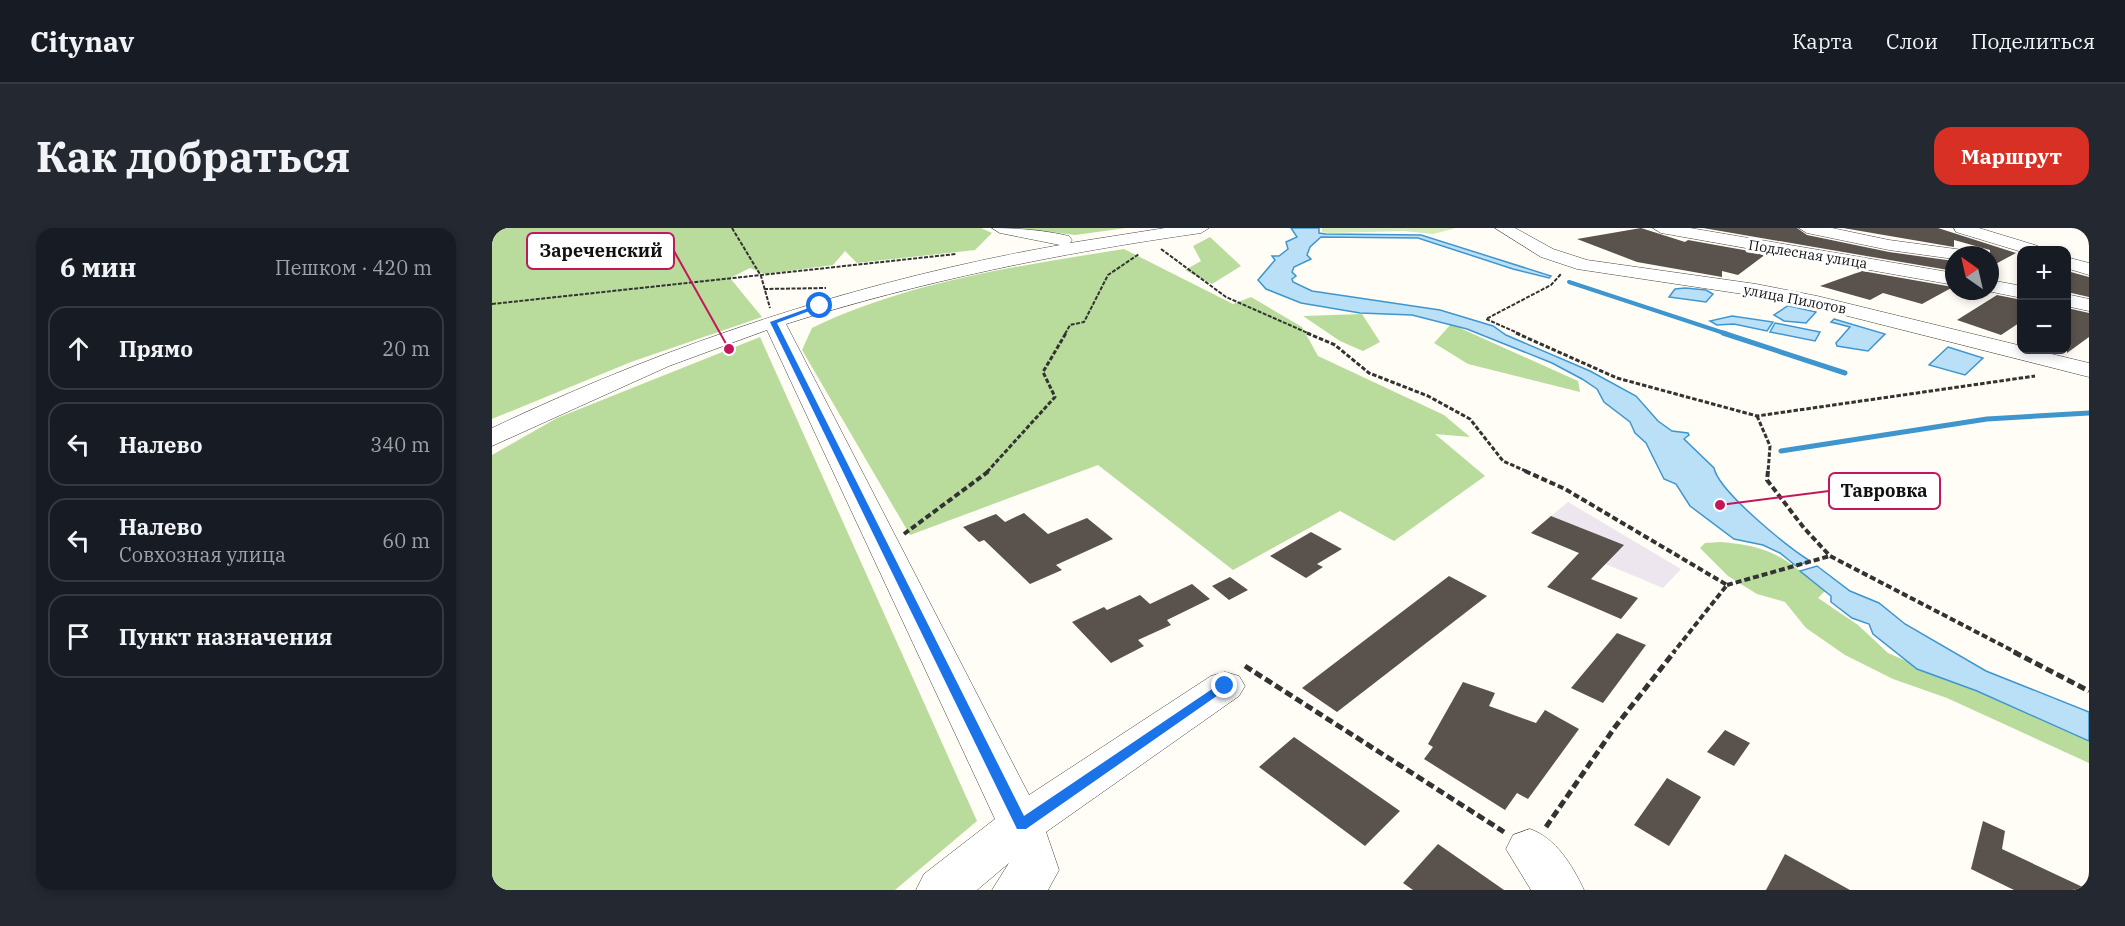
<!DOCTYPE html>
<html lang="ru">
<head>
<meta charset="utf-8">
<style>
	body { margin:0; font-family:"IBM Plex Serif",serif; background:#242831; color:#f1f3f6 }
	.controls { position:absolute; right:18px; top:18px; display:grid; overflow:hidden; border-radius:12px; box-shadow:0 3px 9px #0003 }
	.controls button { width:54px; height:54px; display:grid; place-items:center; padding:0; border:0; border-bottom:2px solid #363941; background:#171b24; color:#f1f3f6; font:30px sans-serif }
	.compass { position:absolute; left:1453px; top:18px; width:54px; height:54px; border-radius:50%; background:#171b24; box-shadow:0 3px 9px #0003; rotate:326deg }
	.stop { position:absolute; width:18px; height:18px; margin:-14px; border:4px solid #1a73e8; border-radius:50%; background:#fff }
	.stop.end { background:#1a73e8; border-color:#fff; box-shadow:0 2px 6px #0008 }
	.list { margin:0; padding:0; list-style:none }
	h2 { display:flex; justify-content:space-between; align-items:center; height:78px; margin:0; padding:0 24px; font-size:26px }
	h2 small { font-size:20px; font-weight:400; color:#9ea1a6 }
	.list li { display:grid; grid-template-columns:39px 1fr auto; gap:18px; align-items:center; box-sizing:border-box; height:84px; margin:0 12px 12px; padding:0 12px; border:2px solid #363941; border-radius:18px }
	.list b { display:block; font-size:22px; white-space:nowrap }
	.list p { margin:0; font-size:20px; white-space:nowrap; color:#9ea1a6 }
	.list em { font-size:20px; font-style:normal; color:#9ea1a6 }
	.icon { flex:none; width:33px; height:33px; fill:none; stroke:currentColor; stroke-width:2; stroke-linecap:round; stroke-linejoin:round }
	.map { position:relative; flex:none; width:1597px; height:662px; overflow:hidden; border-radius:18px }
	header { display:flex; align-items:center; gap:36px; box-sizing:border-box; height:84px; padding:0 30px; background:#171b24; border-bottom:2px solid #363941 }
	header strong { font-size:28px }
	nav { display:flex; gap:33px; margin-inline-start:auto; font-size:21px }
	.intro { display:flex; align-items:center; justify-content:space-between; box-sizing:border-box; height:144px; padding:0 36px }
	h1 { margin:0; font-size:42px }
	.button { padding:15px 27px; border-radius:18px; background:#d93025; color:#fff; font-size:21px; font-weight:700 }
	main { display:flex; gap:36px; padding:0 36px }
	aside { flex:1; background:#171b24; border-radius:18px; box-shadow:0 3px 9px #0003 }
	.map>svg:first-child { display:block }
	.industrial { fill:#eee6ef }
	.green { fill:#d5ebbd }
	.forest { fill:#b9dc9c }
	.water { fill:#b9e0f7; stroke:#3f96cf; stroke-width:1.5 }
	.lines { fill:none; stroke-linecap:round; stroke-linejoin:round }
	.stream-far1 { stroke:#3f96cf; stroke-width:4 }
	.stream { stroke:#3f96cf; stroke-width:5 }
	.building { fill:#5a524d }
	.minor-casing { stroke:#444; stroke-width:1 }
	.path-far3 { stroke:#333; stroke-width:2; stroke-dasharray:4 1.5; stroke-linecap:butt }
	.path-far2 { stroke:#333; stroke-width:3; stroke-dasharray:4.5 2; stroke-linecap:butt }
	.path-far1 { stroke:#333; stroke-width:4; stroke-dasharray:6 3; stroke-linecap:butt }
	.path { stroke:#333; stroke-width:5; stroke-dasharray:8 4; stroke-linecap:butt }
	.minor { fill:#fff; fill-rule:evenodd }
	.route { fill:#1a73e8 }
	.labels { text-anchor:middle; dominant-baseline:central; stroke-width:6; stroke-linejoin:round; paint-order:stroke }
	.far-street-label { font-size:14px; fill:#111; stroke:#fff }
	.leader { fill:none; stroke:#c2185b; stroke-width:2 }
	.callout-dot { fill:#c2185b; stroke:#fff; stroke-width:2 }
	.callout { fill:#fff; stroke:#c2185b; stroke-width:2 }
	.callout-label { font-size:18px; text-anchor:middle; font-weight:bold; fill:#111 }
</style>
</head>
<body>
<header>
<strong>Citynav</strong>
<nav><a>Карта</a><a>Слои</a><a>Поделиться</a></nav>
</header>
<div class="intro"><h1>Как добраться</h1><a class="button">Маршрут</a></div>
<main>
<aside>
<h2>6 мин<small>Пешком · 420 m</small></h2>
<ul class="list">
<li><svg class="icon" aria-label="ahead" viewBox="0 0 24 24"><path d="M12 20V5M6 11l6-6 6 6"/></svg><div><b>Прямо</b></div><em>20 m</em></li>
<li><svg class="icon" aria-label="left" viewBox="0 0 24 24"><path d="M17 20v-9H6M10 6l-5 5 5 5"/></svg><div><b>Налево</b></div><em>340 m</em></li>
<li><svg class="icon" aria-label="left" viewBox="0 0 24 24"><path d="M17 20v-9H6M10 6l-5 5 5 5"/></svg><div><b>Налево</b><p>Совхозная улица</p></div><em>60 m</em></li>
<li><svg class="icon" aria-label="arrive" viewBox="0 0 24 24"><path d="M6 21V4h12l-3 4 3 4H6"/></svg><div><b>Пункт назначения</b></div></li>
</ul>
</aside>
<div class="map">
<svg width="1597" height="662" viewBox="0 0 1597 662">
	<rect width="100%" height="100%" fill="#fffdf5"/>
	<!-- industrial -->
	<path class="industrial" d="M1076 274 1189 341 1171 360 1039 305Z"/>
	<!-- green -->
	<path class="green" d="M830 0H964L941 6 912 3 837 5 830 4Z"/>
	<!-- forest -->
	<g class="forest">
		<path d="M0 0H489L500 5 483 22 365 35 353 23 341 37 272 46 258 40 238 50 270 89 139 134 0 191Z"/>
		<path d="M528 0H634L583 7Z"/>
		<path d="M718 9 749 38 720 56 693 42 709 33 701 18Z"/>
		<path d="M632 21 741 76 759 69 810 99 826 128 952 187 978 209 943 206 993 248 902 313 848 283 741 342 606 237 418 307 310 122 320 100C417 53 526 38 632 21Z"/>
		<path d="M870 86 888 114 871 123 848 113 811 88Z"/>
		<path d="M959 96 1086 153 1088 164 976 136 942 115Z"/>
		<path d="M268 109 485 593 403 662H0V227L65 190Z"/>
		<path d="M1229 314C1284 319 1291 330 1333 363L1326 370 1366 397 1396 425 1597 512V535L1455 470 1401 451 1353 427 1314 400 1293 374 1265 366 1236 348 1208 320 1213 315Z"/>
	</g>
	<!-- water -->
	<g class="water">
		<path d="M799 0H827V5L834 6 929 7 1059 48 1057 50 1021 41 926 10 829 9 818 19 815 27 819 31 802 39 800 44 804 48 800 51 801 54 820 63 948 82 1001 98 1014 107 1098 143 1144 168 1166 193 1180 203 1196 205 1197 207 1192 211 1222 240C1227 264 1296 319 1318 333L1304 338 1288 325 1271 317 1242 311 1198 278 1184 256 1172 251 1154 215 1143 205 1138 194 1112 174 1105 161 1090 151 1060 135 975 101 920 87 868 85 809 75 774 61 766 52 783 32 780 28H787L796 21 794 14 805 9Z"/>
		<path d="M1193 60 1214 62 1221 66 1214 74 1177 69 1183 61Z"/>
		<path d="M1297 77V78L1324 84 1314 95 1292 93 1282 87Z"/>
		<path d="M1240 88 1281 94 1275 103 1242 96 1225 97 1218 93Z"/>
		<path d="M1342 91 1393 106 1376 123 1345 118 1344 115 1358 99 1339 94Z"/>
		<path d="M1283 95 1328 104 1323 113 1278 104Z"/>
		<path d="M1456 119 1491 130 1473 147 1437 137Z"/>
		<path d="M1325 338 1358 363 1387 375 1413 396 1494 443 1597 484V513L1485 463 1425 441 1381 406 1377 396 1360 390 1339 374V368L1308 343Z"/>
	</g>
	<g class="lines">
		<!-- stream-far1 -->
		<path class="stream-far1" d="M1077 54 1235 106"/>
		<!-- stream -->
		<g class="stream">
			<path d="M1231 105 1353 145"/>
			<path d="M1289 223 1495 191 1597 185"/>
		</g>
	</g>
	<!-- building -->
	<g class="building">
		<path d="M1149 0 1193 14 1196 12 1274 26 1246 47 1230 43V49L1145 34 1085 11Z"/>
		<path d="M1211 0H1305L1315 7 1397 24 1462 33V43Z"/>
		<path d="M1351 0H1446L1524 25 1498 39V22L1462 12V19Z"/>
		<path d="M1370 43 1461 59 1430 76 1391 65 1378 72 1328 58Z"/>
		<path d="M1575 43 1597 49V69L1575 64Z"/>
		<path d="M1505 67 1530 72V93L1509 107 1465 92Z"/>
		<path d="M1575 80 1597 85V109L1575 125Z"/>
		<path d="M532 285 556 306 595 290 621 311 564 337 570 342 538 356 492 312 487 314 471 299 504 286 513 294Z"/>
		<path d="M1059 288 1132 317 1099 351 1146 370 1129 391 1055 359 1087 325 1039 305Z"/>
		<path d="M819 304 850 321 825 336 831 339 814 350 778 328Z"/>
		<path d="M957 348 995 368 845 484 810 460Z"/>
		<path d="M738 349 756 362 737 372 720 358Z"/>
		<path d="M700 356 718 371 675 392 679 397 646 412 652 418 619 435 580 394 612 379 615 382 648 367 658 376Z"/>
		<path d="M1125 405 1154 417 1111 475 1079 460Z"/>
		<path d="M971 454 1003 465 997 478 1044 495 1053 482 1087 501 1036 571 1025 565 1013 582 932 531 941 519 936 516Z"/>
		<path d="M1233 502 1258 515 1242 538 1215 524Z"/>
		<path d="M802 509 908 583 873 618 767 539Z"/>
		<path d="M1175 550 1209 569 1177 618 1142 597Z"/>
		<path d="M1491 593 1513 603 1510 621 1597 662H1522L1479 641Z"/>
		<path d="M946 616 1012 662H921L911 655Z"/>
		<path d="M1293 626 1358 662H1274Z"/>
	</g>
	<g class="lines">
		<defs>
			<g id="minor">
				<path d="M500 0C526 0 551 2 577 8L580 12 578 15 673 0H717L709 5C568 25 430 53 294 96L537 567 719 448 733 444 747 448 753 458 747 468 554 604 567 642 556 662H500L517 635 485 662H424L432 646 503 591 275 102 177 138 0 218V200C181 114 370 52 568 17L508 5Z"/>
				<path d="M1003 0H1023L1061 21 1095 32 1264 56 1325 68 1530 118V122H1543L1597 135V149L1324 80 1264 68 1085 41 1049 29Z"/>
				<path d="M1161 0H1198L1462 45V57L1169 5Z"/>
				<path d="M1307 0H1340L1397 12 1471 22 1480 27H1462V31L1397 22 1315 5Z"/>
				<path d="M1462 0H1487L1546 18 1549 22 1530 24 1464 4Z"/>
				<path d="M1574 29 1597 35V47L1574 40Z"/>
				<path d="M1498 52 1530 58V70L1495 63H1498Z"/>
				<path d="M1574 66 1597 71V83L1574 78Z"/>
				<path d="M1038 601C1064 610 1080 637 1092 662H1039L1014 621 1021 607Z"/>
			</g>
		</defs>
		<!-- minor casing -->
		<use href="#minor" class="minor-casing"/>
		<!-- path-far3 -->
		<g class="path-far3">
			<path d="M240 0 269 48 278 80"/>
			<path d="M669 21 734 69 818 106"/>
			<path d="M272 61 334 60"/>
			<path d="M0 76 464 26"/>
			<path d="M573 106 578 97 592 94 616 47 647 26"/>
			<path d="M1028 106 994 91 1059 57 1069 46"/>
		</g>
		<!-- path-far2 -->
		<g class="path-far2">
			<path d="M815 105 843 117 877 145 936 168 978 191 1011 233 1036 244"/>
			<path d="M1024 105 1125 150 1265 188 1543 148"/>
			<path d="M1265 188 1278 218 1276 244"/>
			<path d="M495 244 563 169 551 144 574 105"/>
		</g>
		<!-- path-far1 -->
		<g class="path-far1">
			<path d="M1033 243 1073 261 1235 357 1181 425"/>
			<path d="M1276 243 1275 252 1312 300 1338 328 1525 425"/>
			<path d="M412 306 497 243"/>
			<path d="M1235 357 1338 328"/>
		</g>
		<!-- path -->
		<g class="path">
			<path d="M1522 424 1597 463"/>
			<path d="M753 438 1012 604"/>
			<path d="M1054 599 1123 499 1182 424"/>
		</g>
		<!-- minor -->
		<use href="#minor" class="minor"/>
	</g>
	<!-- route -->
	<path class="route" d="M325 77 331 78 285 95 532 588 729 455 733 454 739 458 534 601H525L278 94Z"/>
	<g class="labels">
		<!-- far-street labels -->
		<g class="far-street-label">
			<text transform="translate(1316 26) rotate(9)">Подлесная улица</text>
			<text transform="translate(1303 71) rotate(11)">улица Пилотов</text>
		</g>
	</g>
	<!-- callouts -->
	<path class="leader" d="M237 121L182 23M1228 277L1337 263"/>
	<g class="callout-dot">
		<circle cx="237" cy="121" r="6"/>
		<circle cx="1228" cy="277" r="6"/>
	</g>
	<g class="callout">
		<rect x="35" y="5" width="147" height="36" rx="6"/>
		<rect x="1337" y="245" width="111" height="36" rx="6"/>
	</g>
	<g class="callout-label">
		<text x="109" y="29">Зареченский</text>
		<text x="1392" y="269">Тавровка</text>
	</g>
</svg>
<div class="controls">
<button>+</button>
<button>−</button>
</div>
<svg class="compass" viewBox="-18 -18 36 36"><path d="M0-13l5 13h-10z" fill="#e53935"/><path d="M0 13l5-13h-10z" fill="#9ea1a6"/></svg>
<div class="stop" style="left:328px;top:78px"></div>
<div class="stop end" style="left:733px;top:458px"></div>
</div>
</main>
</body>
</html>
